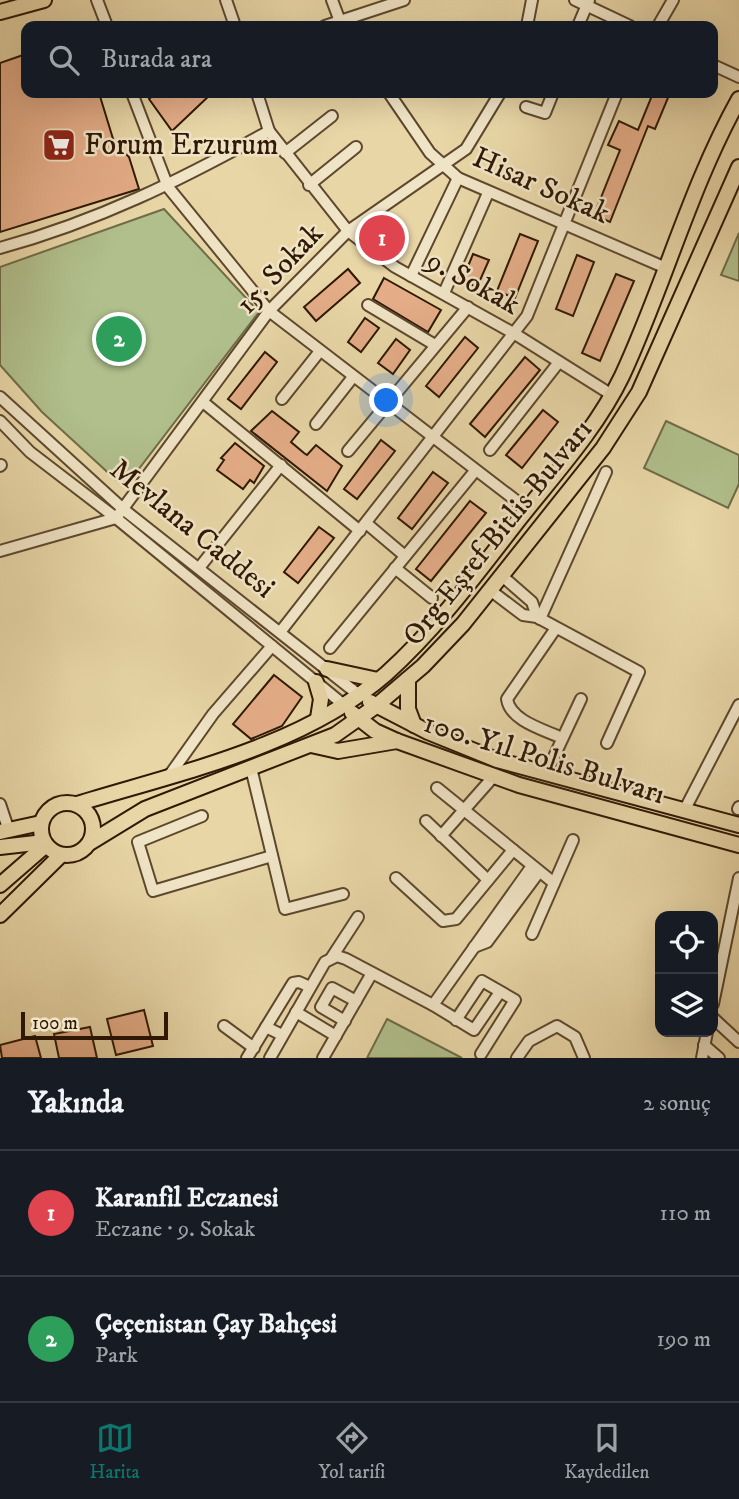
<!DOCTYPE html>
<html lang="tr">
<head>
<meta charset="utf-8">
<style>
	body { margin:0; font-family:"IM FELL DW Pica",serif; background:#20242c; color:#f1f3f6 }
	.controls { position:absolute; right:21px; bottom:21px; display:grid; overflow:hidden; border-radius:14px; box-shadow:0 7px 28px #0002 }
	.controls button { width:63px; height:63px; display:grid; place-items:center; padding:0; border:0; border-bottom:2px solid #363941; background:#171b24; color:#f1f3f6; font:35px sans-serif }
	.scale { position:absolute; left:21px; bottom:18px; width:147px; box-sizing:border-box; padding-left:7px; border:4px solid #2f1804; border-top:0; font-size:19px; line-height:24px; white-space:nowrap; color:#2f1804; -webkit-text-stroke:5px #f0e4c6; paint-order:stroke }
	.you { position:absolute; left:387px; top:401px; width:24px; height:24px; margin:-18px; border:5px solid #fff; border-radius:50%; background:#1a73e8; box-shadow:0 0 0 10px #1a73e833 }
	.badge { display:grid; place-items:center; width:46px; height:46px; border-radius:50%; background:#0f766e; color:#fff; font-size:23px; font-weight:700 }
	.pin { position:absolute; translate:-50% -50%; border:4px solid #fff; box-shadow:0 2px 7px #0006 }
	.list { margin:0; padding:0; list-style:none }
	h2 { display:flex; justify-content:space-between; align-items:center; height:91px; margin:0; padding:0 28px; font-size:30px }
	h2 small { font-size:23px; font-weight:400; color:#9ea1a6 }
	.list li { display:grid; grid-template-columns:46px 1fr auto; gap:21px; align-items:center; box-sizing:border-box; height:126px; padding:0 28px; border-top:2px solid #363941 }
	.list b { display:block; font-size:26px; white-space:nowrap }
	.list p { margin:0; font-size:23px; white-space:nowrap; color:#9ea1a6 }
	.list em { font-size:23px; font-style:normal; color:#9ea1a6 }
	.icon { flex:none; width:38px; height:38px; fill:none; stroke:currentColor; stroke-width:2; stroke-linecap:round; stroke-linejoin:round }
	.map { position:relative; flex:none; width:739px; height:1058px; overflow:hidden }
	.search { position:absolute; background:#171b24; box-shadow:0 7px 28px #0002; left:21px; right:21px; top:21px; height:77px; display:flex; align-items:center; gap:18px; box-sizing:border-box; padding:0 24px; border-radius:14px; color:#9ea1a6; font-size:26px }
	.sheet { height:343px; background:#171b24 }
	nav { display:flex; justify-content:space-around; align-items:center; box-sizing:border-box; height:98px; border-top:2px solid #363941; background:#171b24; font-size:19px; color:#9ea1a6 }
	nav a { display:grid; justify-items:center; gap:4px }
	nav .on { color:#0f766e }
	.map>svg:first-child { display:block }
	.green { fill:#b0bf8c; stroke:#706c48; stroke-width:2 }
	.building { fill:#e4ad88; stroke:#2f1804; stroke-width:2 }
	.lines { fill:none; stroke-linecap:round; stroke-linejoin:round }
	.minor-casing { stroke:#5d482d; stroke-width:14 }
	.major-casing { stroke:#2f1804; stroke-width:18 }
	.minor { stroke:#f0e4c6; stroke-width:10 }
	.major { stroke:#e8d6a7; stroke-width:14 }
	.labels { text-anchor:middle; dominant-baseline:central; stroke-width:5; stroke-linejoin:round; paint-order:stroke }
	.poi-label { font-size:30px; fill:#2f1804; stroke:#f0e4c6; text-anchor:start }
	.street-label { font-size:30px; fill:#2f1804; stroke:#f0e4c6 }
</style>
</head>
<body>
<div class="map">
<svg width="739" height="1058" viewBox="0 0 739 1058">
	<rect width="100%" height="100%" fill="#e8d6a7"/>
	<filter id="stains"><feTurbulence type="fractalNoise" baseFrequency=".00286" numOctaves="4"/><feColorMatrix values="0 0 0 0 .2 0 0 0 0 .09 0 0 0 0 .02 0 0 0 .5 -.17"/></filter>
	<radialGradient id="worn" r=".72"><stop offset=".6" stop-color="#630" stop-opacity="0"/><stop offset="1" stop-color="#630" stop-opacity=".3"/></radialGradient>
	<!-- green -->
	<g class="green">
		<path d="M164 209 259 312 138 470 125 482 115 479 42 412 0 365V267Z"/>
		<path d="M739 233V281L721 275Z"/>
		<path d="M666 421 739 455V484L728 508 644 468Z"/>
		<path d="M387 1019 462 1058H367Z"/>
	</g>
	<!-- building -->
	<g class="building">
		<path d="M26 54V93H99L114 142 129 157 139 189 0 232V63Z"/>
		<path d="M156 93H212L172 131 149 99Z"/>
		<path d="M653 93H670L655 129 648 126 610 222 594 215 620 150 608 145 619 121 638 130Z"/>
		<path d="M520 234 538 241 515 298 497 291Z"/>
		<path d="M473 254 489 260 477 287 462 281Z"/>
		<path d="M577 255 594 262 573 316 556 309Z"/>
		<path d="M348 269 360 283 316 321 304 307Z"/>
		<path d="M616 274 634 281 600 361 582 353Z"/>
		<path d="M384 278 441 310 428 332 373 299Z"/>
		<path d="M365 318 379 328 361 352 348 342Z"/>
		<path d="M465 337 478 348 439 397 426 386Z"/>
		<path d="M396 339 410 350 393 374 378 363Z"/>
		<path d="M265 352 277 362 241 409 228 399Z"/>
		<path d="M525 357 540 370 485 437 470 424Z"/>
		<path d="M543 410 558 422 522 468 506 455Z"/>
		<path d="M272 411 299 432 291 442 304 453 307 455 316 445 342 466 327 491 251 431Z"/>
		<path d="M381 440 395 451 357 499 344 489Z"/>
		<path d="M235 443 264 466 254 483 250 480 243 489 217 470 224 460 221 458Z"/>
		<path d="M433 472 448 483 412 529 398 518Z"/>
		<path d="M470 501 486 513 431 581 416 569Z"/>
		<path d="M319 527 334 538 298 583 284 572Z"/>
		<path d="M274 675 302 697 282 726 251 739 233 724Z"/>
		<path d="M144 1010 153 1046 116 1055 107 1019Z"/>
		<path d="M90 1027 97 1058H59L54 1034Z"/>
		<path d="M35 1036 41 1058H2L0 1045Z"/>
	</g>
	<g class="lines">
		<defs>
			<g id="minor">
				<path d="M97 0 107 26"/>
				<path d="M226 0 235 26"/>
				<path d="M332 0 341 24"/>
				<path d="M575 0 630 26"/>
				<path d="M325 26 404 0"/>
				<path d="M527 26 532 0"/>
				<path d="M578 26 589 0"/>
				<path d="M658 26 673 0"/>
				<path d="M713 65 739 77"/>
				<path d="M132 93 168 187 269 311 527 509"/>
				<path d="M257 93 269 131 348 231 395 267 515 334 612 395"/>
				<path d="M389 93 430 153 458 178 666 268"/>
				<path d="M526 107 545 113 553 93"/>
				<path d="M285 153 332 116"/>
				<path d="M309 185 356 147"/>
				<path d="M0 248C98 221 181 180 269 131"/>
				<path d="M411 276 458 178"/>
				<path d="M444 293 488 193"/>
				<path d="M368 305 435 345"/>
				<path d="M0 397 123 509 359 695"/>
				<path d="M282 399 320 351"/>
				<path d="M203 402 360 531"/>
				<path d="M0 421 30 452 116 518 344 705"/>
				<path d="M316 424 353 377"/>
				<path d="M490 450 559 362"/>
				<path d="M348 451 468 307"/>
				<path d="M0 466 1 465"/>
				<path d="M366 523 405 556"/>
				<path d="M0 551 116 518 269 311 348 231 466 149 500 93"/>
				<path d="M199 568 281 465"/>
				<path d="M395 568 432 598"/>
				<path d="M501 575 532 602 537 617"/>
				<path d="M490 590 523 615 537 617 639 672 607 743"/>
				<path d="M540 619 606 472"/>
				<path d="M556 628 507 699C510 721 545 730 562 738"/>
				<path d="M281 631 527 316 617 93"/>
				<path d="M330 648 475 471"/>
				<path d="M552 761 581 699"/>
				<path d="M251 768 285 909 343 894"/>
				<path d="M169 776 213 714 272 646"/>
				<path d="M437 788 554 883"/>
				<path d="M0 804 9 831"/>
				<path d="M685 809 739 705"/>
				<path d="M738 809 739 807"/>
				<path d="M202 816 138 842 153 891 272 856"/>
				<path d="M426 821 488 880"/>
				<path d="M441 836 494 776"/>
				<path d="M396 878 443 921 456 919 513 850"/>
				<path d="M532 934 573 840"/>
				<path d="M474 947 487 942 539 872"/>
				<path d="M332 957 358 917"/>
				<path d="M713 1004 739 878"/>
				<path d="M433 1005 474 1030 500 992"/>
				<path d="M296 1012 336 1036"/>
				<path d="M713 1018 739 1042"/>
				<path d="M456 1020 482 981 515 1000 481 1054"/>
				<path d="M345 1021 321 1007 332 988 356 1001"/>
				<path d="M224 1026 254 1048"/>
				<path d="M266 1027 293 983 299 982 310 987"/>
				<path d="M704 1045 719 1058"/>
				<path d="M247 1058 266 1027 282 1035"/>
				<path d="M270 1058 325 962 337 956 346 959 433 1005 532 866"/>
				<path d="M323 1058 372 973"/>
				<path d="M517 1058 529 1041 557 1026 575 1037 584 1058"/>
				<path d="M702 1058 707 1032"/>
			</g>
			<g id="major">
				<path d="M0 12 44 0"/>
				<path d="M327 669 378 680"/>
				<path d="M408 679V709L414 725"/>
				<path d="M316 682 321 699 318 718"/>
				<path d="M370 702 428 732 497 760 739 825"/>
				<path d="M352 713 375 731 397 741 519 785 739 845"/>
				<path d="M311 745 338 751 397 741"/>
				<circle cx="67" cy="829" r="26"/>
				<path d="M77 804C181 772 302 747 386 674 436 629 476 575 517 522 553 476 596 430 622 376 664 286 690 187 739 99"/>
				<path d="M0 832 41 823"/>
				<path d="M91 842 145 809 335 735 376 706 423 666 463 624 603 448 639 392 739 167"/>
				<path d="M0 847 44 842"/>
				<path d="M0 885 46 845"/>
				<path d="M0 915 61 855"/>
			</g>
		</defs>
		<!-- minor casing -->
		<use href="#minor" class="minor-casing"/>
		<!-- major casing -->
		<use href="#major" class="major-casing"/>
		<!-- minor -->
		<use href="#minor" class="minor"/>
		<!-- major -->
		<use href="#major" class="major"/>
	</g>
	<!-- icons -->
	<defs>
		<symbol id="supermarket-square" viewBox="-11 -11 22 22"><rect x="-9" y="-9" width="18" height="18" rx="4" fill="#8f2418" stroke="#f0e4c6"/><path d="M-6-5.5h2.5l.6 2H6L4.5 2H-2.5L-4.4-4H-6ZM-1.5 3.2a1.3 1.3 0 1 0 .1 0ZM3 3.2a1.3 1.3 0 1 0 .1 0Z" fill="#fff"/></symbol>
	</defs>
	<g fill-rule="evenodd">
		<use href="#supermarket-square" x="40" y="126" width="38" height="38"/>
	</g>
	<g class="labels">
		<!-- poi labels -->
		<g class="poi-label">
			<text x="84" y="145">Forum Erzurum</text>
		</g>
		<!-- street labels -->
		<g class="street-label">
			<text transform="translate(541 186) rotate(24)">Hisar Sokak</text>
			<text transform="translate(280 269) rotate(-47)">15. Sokak</text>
			<text transform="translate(473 283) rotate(29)">9. Sokak</text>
			<text transform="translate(192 529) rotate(39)">Mevlana Caddesi</text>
			<text transform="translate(498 533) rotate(-51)">Org Eşref Bitlis Bulvarı</text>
			<text transform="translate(544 759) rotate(17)">100. Yıl Polis Bulvarı</text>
		</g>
	</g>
	<rect width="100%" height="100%" filter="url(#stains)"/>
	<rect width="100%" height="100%" fill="url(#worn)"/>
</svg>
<div class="controls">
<button><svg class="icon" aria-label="locate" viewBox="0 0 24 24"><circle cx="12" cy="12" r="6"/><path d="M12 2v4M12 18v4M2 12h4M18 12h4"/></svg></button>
<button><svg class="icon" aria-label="layers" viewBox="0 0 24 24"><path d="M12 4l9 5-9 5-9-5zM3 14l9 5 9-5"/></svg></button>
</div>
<div class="scale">100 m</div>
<div class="you"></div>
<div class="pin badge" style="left:382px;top:238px;background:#e0444e">1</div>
<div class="pin badge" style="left:119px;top:339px;background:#2e9e5b">2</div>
<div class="search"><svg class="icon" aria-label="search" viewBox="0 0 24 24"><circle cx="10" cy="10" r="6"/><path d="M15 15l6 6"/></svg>Burada ara</div>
</div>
<section class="sheet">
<h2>Yakında<small>2 sonuç</small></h2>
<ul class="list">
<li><span class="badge" style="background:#e0444e">1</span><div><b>Karanfil Eczanesi</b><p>Eczane · 9. Sokak</p></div><em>110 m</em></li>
<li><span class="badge" style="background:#2e9e5b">2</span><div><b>Çeçenistan Çay Bahçesi</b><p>Park</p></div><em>190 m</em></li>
</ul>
</section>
<nav>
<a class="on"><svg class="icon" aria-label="map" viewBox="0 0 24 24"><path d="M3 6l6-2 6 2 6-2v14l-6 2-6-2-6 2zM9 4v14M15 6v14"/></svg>Harita</a>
<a><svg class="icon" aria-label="directions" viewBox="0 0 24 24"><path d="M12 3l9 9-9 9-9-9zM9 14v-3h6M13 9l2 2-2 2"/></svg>Yol tarifi</a>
<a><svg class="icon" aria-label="saved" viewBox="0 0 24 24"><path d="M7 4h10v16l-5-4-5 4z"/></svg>Kaydedilen</a>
</nav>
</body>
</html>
